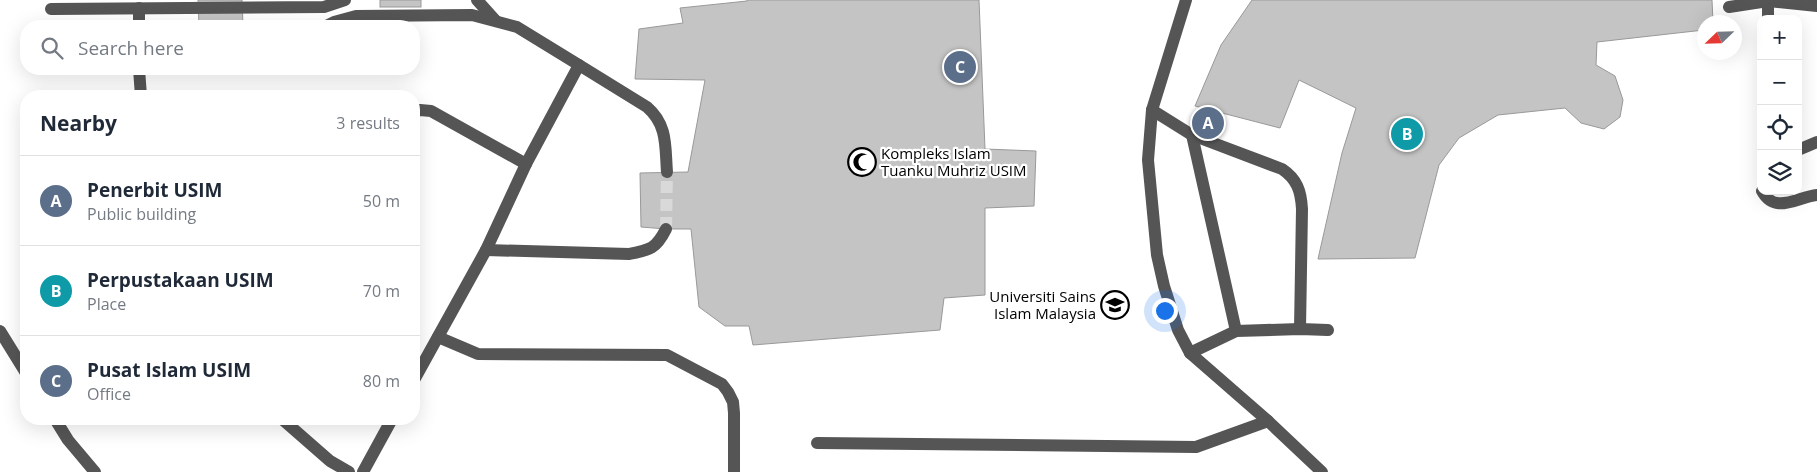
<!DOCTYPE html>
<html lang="en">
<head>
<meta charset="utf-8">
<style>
	body { margin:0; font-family:"Open Sans",sans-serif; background:#f2f2f3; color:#1f2937 }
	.controls { position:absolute; right:15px; top:15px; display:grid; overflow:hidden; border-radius:10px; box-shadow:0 5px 20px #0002 }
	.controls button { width:45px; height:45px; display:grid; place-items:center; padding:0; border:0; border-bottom:1px solid #e0e1e3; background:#fff; color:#1f2937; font:25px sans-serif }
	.compass { position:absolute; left:1697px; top:15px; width:45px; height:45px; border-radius:50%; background:#fff; box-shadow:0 5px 20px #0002; rotate:247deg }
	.you { position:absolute; left:1164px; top:310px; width:18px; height:18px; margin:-12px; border:4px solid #fff; border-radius:50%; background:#1a73e8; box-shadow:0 0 0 8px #1a73e833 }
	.badge { display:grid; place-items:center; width:32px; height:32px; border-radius:50%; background:#000; color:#fff; font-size:16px; font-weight:700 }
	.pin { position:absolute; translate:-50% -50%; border:2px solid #fff; box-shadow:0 1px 5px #0006 }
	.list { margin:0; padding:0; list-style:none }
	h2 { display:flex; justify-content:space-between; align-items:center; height:65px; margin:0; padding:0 20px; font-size:21px }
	h2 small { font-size:16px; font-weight:400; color:#747a83 }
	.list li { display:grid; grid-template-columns:32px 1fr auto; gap:15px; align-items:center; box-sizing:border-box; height:90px; padding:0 20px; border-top:1px solid #e0e1e3 }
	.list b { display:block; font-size:19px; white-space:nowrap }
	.list p { margin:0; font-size:16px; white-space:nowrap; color:#747a83 }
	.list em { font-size:16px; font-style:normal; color:#747a83 }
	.icon { flex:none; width:28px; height:28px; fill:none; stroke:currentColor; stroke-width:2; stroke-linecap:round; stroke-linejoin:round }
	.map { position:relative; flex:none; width:1817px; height:472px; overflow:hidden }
	.search { position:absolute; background:#fff; box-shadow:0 5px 20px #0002; left:20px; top:20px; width:400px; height:55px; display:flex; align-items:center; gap:12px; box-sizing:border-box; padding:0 18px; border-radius:20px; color:#747a83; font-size:19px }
	.panel { position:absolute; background:#fff; box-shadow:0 5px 20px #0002; left:20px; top:90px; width:400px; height:335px; border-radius:20px }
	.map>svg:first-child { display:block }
	.building { fill:#c4c4c4; stroke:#999 }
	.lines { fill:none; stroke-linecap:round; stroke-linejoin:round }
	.minor-tunnel { stroke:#d9d9d9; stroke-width:12; stroke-dasharray:12 6; stroke-linecap:butt }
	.minor { stroke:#555; stroke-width:12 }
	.labels { text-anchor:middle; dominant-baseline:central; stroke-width:4.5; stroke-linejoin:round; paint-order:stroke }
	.poi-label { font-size:15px; fill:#000; stroke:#fff; text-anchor:start }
</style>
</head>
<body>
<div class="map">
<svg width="1817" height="472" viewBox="0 0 1817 472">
	<rect width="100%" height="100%" fill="#fff"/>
	<!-- building -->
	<g class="building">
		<path d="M198 0H242L243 26H199Z"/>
		<rect x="380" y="0" width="41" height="7"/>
		<path d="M747 0H979L985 149 1036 151 1034 206 985 208V295L944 298 940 330 753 345 749 326H725L699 307 691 229H666L641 227 640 173 688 172 705 80 635 79 639 29 683 23 680 8 747 1Z"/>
		<path d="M1252 0H1712L1713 22H1704V30L1597 42 1596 65 1615 76 1623 100 1620 117 1604 129 1581 123 1565 108 1498 115 1459 138 1439 165 1415 258 1318 259 1342 153 1356 108 1299 80 1280 128 1195 106 1221 45Z"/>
	</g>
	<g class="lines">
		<!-- minor-tunnel -->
		<path class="minor-tunnel" d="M666 229 667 172"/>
		<!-- minor -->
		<g class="minor">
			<path d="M477 0 495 20"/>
			<path d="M1186 0 1152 110 1148 160 1157 255 1164 286 1178 330 1190 353 1268 421 1322 472"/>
			<path d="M1729 7 1768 1 1817 6"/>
			<path d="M51 9 324 7 345 0"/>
			<path d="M1768 19V0"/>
			<path d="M139 26V8"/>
			<path d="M326 26 334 22 356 16 472 15 517 27 579 65 526 164 486 250 414 380"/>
			<path d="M579 65 647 107C668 125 665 147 667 172"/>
			<path d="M139 69 141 96"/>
			<path d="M1152 110 1192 135 1282 169C1297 179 1301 191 1302 209L1300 329"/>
			<path d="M414 112 420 110 431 111 526 164"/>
			<path d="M1192 135 1236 331"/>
			<path d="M1798 150 1817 142"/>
			<path d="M1762 191C1775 215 1797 197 1817 195"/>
			<path d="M486 250 629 254C650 250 656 249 666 229"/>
			<path d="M0 331 26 373"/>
			<path d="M438 337 478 354 667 355 722 384 728 392 733 402 734 413V472"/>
			<path d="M1190 353 1236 331 1300 329 1328 330"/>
			<path d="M55 419 68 440 95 472"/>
			<path d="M282 419 330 461 349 472"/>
			<path d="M817 443 1196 447 1268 421"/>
			<path d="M363 472 392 419"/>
		</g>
	</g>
	<!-- icons -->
	<defs>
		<symbol id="mosque-ring" viewBox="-11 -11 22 22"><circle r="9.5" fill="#fff" stroke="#000" stroke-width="1.5"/><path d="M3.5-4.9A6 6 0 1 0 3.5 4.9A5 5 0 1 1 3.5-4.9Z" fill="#000"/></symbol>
		<symbol id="university-ring" viewBox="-11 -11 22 22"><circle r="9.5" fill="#fff" stroke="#000" stroke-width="1.5"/><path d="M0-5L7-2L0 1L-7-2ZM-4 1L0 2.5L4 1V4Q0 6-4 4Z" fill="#000"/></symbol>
	</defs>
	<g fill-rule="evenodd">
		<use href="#mosque-ring" x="846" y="146" width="32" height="32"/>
		<use href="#university-ring" x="1099" y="289" width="32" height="32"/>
	</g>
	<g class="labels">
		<!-- poi labels -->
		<g class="poi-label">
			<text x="881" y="153">Kompleks Islam<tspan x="881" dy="17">Tuanku Muhriz USIM</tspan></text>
			<text x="1096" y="296" text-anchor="end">Universiti Sains<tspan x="1096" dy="17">Islam Malaysia</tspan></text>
		</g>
	</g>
</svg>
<div class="controls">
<button>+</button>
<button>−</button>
<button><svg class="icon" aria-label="locate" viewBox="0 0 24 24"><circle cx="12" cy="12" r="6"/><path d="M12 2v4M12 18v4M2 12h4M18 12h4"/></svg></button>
<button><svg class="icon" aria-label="layers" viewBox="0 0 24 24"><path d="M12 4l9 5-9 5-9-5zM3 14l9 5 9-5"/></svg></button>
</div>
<svg class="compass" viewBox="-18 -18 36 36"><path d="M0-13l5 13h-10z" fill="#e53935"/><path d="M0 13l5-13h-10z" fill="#747a83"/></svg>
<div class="you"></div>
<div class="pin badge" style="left:1208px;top:123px;background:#5c6f8a">A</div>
<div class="pin badge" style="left:1407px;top:134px;background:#0f9aa8">B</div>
<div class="pin badge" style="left:960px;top:67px;background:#5c6f8a">C</div>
<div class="search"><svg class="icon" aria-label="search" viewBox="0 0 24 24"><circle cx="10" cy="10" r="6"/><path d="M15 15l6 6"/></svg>Search here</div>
<section class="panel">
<h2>Nearby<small>3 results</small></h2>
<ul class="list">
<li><span class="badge" style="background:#5c6f8a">A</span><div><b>Penerbit USIM</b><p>Public building</p></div><em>50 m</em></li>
<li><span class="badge" style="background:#0f9aa8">B</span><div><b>Perpustakaan USIM</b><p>Place</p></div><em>70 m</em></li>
<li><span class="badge" style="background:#5c6f8a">C</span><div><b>Pusat Islam USIM</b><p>Office</p></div><em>80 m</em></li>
</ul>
</section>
</div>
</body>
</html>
